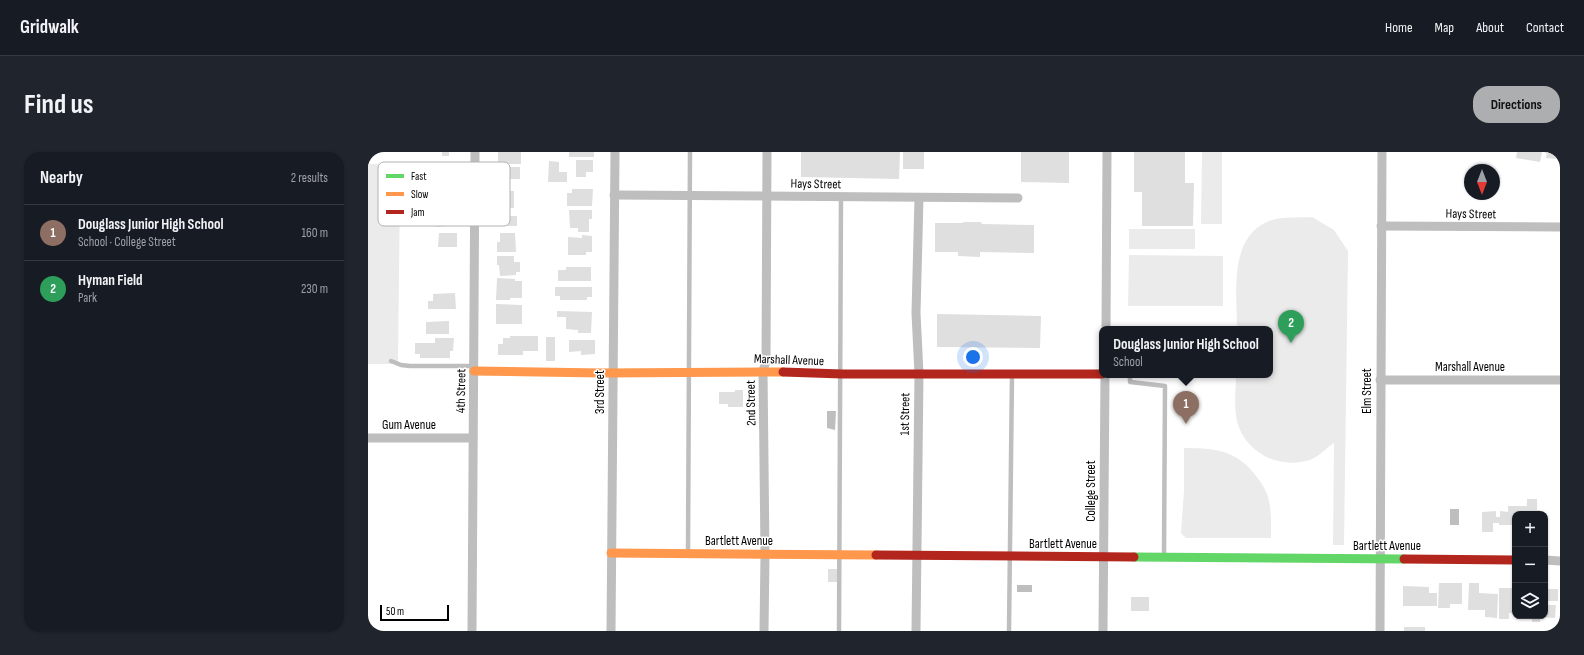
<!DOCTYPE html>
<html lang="en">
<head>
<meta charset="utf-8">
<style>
	body { margin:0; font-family:"Sofia Sans Condensed",sans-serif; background:#20242c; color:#f1f3f6 }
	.controls { position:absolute; right:12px; bottom:12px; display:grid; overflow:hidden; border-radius:8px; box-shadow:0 1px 3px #0004 }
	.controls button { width:36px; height:36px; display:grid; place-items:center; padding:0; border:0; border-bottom:1px solid #363941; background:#171b24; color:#f1f3f6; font:20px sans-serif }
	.compass { position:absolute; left:1096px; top:12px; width:36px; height:36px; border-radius:50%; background:#171b24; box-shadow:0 1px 3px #0004; rotate:180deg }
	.scale { position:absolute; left:12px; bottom:10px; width:69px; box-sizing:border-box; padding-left:4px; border:2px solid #000; border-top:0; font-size:11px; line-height:14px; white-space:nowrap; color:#000; -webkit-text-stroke:3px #fff; paint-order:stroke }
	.you { position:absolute; left:605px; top:205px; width:14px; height:14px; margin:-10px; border:3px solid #fff; border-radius:50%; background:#1a73e8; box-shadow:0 0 0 6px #1a73e833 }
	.badge { display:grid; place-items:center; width:26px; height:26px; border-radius:50%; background:#adaeaf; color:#fff; font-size:13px; font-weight:700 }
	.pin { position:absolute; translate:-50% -33px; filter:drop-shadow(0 1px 2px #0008) }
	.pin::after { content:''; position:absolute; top:21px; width:14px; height:12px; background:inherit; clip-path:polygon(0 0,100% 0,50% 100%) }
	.popup { position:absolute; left:731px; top:174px; width:174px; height:52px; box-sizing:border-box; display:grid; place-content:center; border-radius:8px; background:#171b24; filter:drop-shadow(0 1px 3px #0005); font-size:13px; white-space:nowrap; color:#9ea1a6 }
	.popup b { font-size:15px; color:#f1f3f6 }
	.popup::after { content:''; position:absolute; left:50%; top:100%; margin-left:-8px; border:8px solid transparent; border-top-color:#171b24 }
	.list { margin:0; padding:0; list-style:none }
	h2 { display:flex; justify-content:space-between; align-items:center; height:52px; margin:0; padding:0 16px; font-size:17px }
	h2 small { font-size:13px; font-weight:400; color:#9ea1a6 }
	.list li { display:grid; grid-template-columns:26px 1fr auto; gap:12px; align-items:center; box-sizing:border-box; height:56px; padding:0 16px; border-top:1px solid #363941 }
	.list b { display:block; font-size:15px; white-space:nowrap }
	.list p { margin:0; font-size:13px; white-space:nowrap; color:#9ea1a6 }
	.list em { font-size:13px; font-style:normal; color:#9ea1a6 }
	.icon { flex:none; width:22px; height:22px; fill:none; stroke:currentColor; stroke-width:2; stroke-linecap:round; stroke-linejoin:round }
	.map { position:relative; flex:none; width:1192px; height:479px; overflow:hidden; border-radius:16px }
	header { display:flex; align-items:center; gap:24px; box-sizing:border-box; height:56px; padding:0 20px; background:#171b24; border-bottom:1px solid #363941 }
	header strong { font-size:19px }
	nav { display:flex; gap:22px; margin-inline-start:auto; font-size:14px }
	.intro { display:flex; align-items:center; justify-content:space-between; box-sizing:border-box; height:96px; padding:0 24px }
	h1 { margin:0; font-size:28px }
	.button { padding:10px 18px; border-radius:16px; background:#adaeaf; color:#111; font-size:14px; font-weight:700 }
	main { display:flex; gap:24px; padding:0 24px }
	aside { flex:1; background:#171b24; border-radius:16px; box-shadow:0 1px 3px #0004 }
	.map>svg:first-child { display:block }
	.green { fill:#ebebeb }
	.water { fill:#bebebe }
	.building { fill:#dfdfdf }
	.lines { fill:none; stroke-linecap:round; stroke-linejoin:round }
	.lane { stroke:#bebebe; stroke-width:4.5 }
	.street { stroke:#bebebe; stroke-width:9 }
	.fast { stroke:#63d668; stroke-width:9 }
	.slow { stroke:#ff974d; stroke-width:9 }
	.jam { stroke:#b3261e; stroke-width:9 }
	.labels { text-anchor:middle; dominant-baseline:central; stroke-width:3; stroke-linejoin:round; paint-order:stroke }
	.street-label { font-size:13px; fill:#000; stroke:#fff }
	.key { fill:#fff; stroke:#b2b2b2; stroke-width:1 }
	.key-label { font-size:11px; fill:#000 }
</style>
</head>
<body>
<header>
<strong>Gridwalk</strong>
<nav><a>Home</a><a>Map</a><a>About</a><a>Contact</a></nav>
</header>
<div class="intro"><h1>Find us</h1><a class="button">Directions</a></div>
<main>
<aside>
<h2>Nearby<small>2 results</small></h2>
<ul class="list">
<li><span class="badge" style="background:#8d6e63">1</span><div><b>Douglass Junior High School</b><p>School · College Street</p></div><em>160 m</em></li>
<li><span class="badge" style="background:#2e9e5b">2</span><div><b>Hyman Field</b><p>Park</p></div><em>230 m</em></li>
</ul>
</aside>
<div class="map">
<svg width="1192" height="479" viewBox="0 0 1192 479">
	<rect width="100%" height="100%" fill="#fff"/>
	<!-- green -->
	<g class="green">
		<path d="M834 0H854V72H833Z"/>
		<path d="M0 12H100V32L32 33 30 212H0Z"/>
		<path d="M944 65 966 78 980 99 976 393H965L966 291C958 296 953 303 944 307 911 320 872 298 868 263 866 250 868 236 868 223H902V177H869C869 143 860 85 901 69 914 64 930 66 944 65Z"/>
		<rect x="761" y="77" width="66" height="20"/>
		<path d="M761 103 855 104V154H760Z"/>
		<path d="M816 296C846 296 869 298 888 324 893 330 898 338 900 345 904 359 903 372 903 386H818L813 381 816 339Z"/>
	</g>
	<!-- water -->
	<g class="water">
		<path d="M459 259H468L467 278 459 276Z"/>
		<rect x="1082" y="357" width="9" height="16"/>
		<rect x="649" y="433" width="15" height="7"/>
	</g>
	<!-- building -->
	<g class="building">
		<rect x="74" y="0" width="7" height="4"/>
		<rect x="130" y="0" width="23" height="12"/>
		<rect x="201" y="0" width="25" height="5"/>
		<path d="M433 0H532L531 27 433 25Z"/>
		<rect x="535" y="0" width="21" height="17"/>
		<path d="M653 0H701V31L653 30Z"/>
		<path d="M766 0H817V31H826L825 74H774V40H766Z"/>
		<path d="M1149 0H1174L1172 10 1148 6Z"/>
		<path d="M1179 0H1192V3L1190 2 1189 7 1178 6Z"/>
		<path d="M208 8H225V20H218V25H208Z"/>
		<path d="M181 9 191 10V20H199V30H180Z"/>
		<path d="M130 15H152V27H142V36H130Z"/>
		<path d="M204 37H225L224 54H199V41H204Z"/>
		<rect x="131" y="39" width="15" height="17"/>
		<path d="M68 51H88V65H79V74L68 75Z"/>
		<path d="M201 58H224V67H221V80H210V76H202Z"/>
		<path d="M126 60H135V64H149V74H126Z"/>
		<path d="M595 70H613L614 72 666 73V101L612 100V105L590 104V100H567V71H595Z"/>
		<path d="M71 81H89V95H70Z"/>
		<path d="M132 81H147L148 100H129V90H132Z"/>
		<path d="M214 83 224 84V100H218V103H200V85L214 86Z"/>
		<path d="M129 104H146V110H152V120H148V123L132 124 131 113H129Z"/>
		<path d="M198 115H223V129H190V118H198Z"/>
		<path d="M129 126 147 127V129H154V146H142V148H128Z"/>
		<path d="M187 135H224V145H219V148H192V144H187Z"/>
		<path d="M87 141 88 157H60V149H65V142Z"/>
		<path d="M128 152 154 153V172H128Z"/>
		<path d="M189 159 224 160 223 181H210V178L198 177V165H189Z"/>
		<path d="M569 162 673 164 672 196 569 195Z"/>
		<path d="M81 169V182H58V170Z"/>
		<path d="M142 184H170V199H155V203H130V192H135V186H142Z"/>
		<rect x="178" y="185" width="9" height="24"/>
		<path d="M67 186H86L85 199H82V206H52V202H47V191H67Z"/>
		<path d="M201 188H227V202L213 203V199L201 200Z"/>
		<path d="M367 238H375V255H360V252H351V240H367Z"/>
		<path d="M1159 347H1169V358H1172L1171 362H1147V373H1131V371H1125V380H1114V360L1128 359V365H1132V359L1140 360V354H1159Z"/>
		<rect x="460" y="417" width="10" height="13"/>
		<path d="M1071 431H1094V452H1082V456H1070Z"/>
		<path d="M1101 431H1111V441L1130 442 1129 466 1117 465V458H1100Z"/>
		<path d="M1035 434 1061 435V441H1069V454H1035Z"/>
		<path d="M1131 436H1147V464H1146V461H1141V467H1131Z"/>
		<rect x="1179" y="437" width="11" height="12"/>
		<rect x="763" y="445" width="18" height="14"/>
		<path d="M1177 453H1188L1187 466 1172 465V470H1164V466L1158 465V464H1177Z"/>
		<rect x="1036" y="475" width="21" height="4"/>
	</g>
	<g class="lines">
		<!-- lane -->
		<g class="lane">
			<path d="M23 209 33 213 42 214H106"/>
			<path d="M762 223V230L797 234 796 405"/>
			<path d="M320 400 322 0"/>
			<path d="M471 479 473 45"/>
			<path d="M641 479 644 223"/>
		</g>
		<!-- street -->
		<g class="street">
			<path d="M246 43 650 46"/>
			<path d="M1013 74 1192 75"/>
			<path d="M738 177 739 0"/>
			<path d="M1012 228H1192"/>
			<path d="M0 286H105"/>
			<path d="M1177 408 1192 409"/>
			<path d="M104 479 107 0"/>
			<path d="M243 479 247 0"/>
			<path d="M396 479 397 402 395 219 398 209 399 0"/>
			<path d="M548 479 551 222 548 161 551 46"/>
			<path d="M735 479 737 223"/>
			<path d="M1012 479 1014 0"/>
		</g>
		<!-- fast -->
		<path class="fast" d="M766 405 1036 407"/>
		<!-- slow -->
		<g class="slow">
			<path d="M106 219 233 221 415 220"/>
			<path d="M243 401 508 403"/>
		</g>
		<!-- jam -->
		<g class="jam">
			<path d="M415 220 474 222H734"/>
			<path d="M508 403 766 405"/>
			<path d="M1036 407 1147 408"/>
		</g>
	</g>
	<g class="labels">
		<!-- street labels -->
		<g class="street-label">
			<text transform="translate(448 32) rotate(1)">Hays Street</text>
			<text transform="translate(1103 62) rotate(1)">Hays Street</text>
			<text transform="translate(421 208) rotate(2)">Marshall Avenue</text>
			<text x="1102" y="215">Marshall Avenue</text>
			<text transform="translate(93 239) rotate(-89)">4th Street</text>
			<text transform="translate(999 239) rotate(-90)">Elm Street</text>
			<text transform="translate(232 240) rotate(-90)">3rd Street</text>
			<text transform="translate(383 251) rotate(-91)">2nd Street</text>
			<text transform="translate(537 262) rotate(-89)">1st Street</text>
			<text x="41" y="273">Gum Avenue</text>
			<text transform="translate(723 339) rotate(-90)">College Street</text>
			<text x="371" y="389">Bartlett Avenue</text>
			<text x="695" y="392">Bartlett Avenue</text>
			<text x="1019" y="394">Bartlett Avenue</text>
		</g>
	</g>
	<!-- legend -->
	<rect x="10" y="10" width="132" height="64" rx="6" class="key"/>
	<rect x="18" y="22" width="18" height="4" fill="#63d668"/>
	<rect x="18" y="40" width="18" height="4" fill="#ff974d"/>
	<rect x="18" y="58" width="18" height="4" fill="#b3261e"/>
	<g class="key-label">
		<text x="43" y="28">Fast</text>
		<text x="43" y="46">Slow</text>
		<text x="43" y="64">Jam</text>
	</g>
</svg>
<div class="controls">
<button>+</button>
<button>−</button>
<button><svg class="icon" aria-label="layers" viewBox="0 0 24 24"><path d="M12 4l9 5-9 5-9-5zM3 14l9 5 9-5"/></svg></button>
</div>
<svg class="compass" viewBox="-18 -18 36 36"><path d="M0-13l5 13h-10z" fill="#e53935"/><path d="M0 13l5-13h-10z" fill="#9ea1a6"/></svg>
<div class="scale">50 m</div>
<div class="you"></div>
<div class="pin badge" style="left:818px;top:272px;background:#8d6e63">1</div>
<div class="popup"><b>Douglass Junior High School</b>School</div>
<div class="pin badge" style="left:923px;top:191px;background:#2e9e5b">2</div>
</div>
</main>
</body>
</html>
